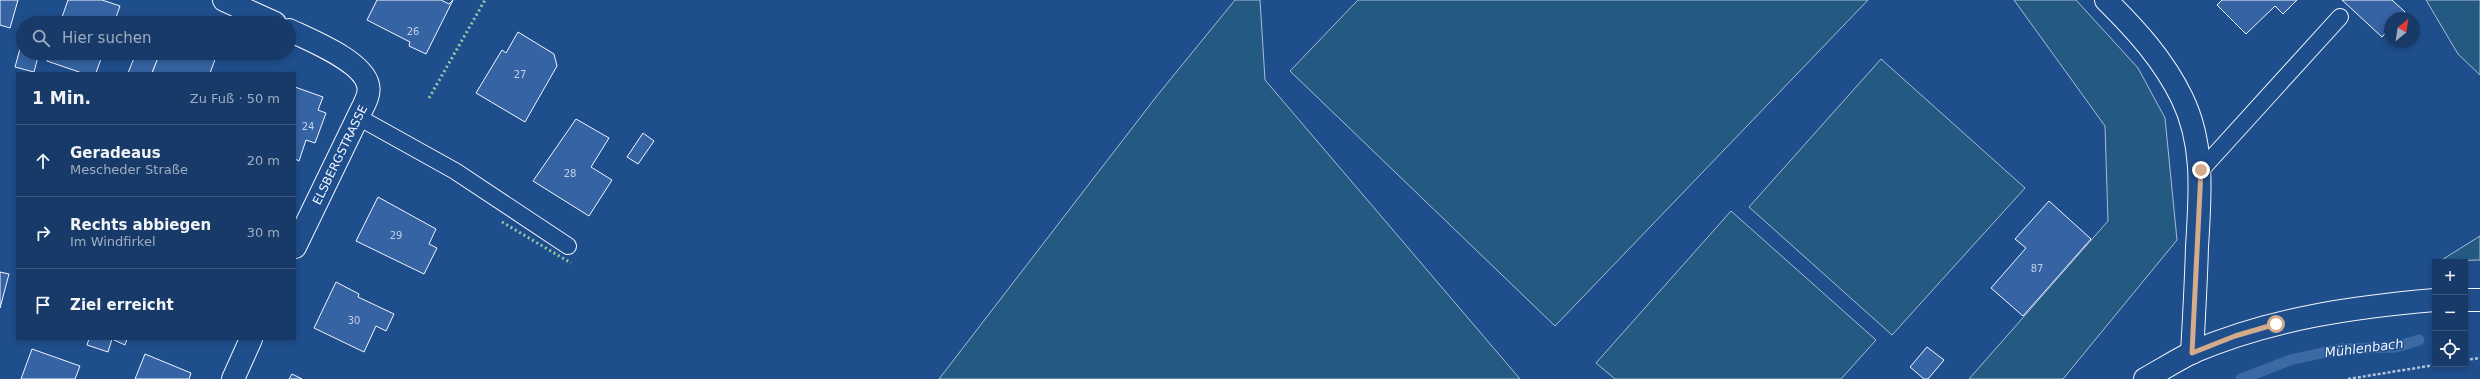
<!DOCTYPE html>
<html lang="de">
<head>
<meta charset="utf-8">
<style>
	body { margin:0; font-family:"DejaVu Sans",sans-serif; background:#244571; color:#f1f3f6 }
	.controls { position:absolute; right:12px; bottom:12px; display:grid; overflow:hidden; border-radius:0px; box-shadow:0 2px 6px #0003 }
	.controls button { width:36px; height:36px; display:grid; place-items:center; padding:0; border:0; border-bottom:1px solid #36547d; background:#173a69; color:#f1f3f6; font:20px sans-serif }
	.compass { position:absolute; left:2384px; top:12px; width:36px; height:36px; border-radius:50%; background:#173a69; box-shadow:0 2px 6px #0003; rotate:30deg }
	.stop { position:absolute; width:12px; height:12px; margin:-9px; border:3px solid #d6ab8b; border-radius:50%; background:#fff }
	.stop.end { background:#d6ab8b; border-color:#fff; box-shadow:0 1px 4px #0008 }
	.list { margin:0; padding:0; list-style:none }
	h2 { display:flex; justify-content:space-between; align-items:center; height:52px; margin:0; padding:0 16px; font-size:17px }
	h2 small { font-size:13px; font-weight:400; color:#9eadc0 }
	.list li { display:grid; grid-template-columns:26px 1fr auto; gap:12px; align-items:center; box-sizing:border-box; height:72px; padding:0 16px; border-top:1px solid #36547d }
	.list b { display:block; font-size:15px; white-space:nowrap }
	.list p { margin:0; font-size:13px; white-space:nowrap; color:#9eadc0 }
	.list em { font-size:13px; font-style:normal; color:#9eadc0 }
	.icon { flex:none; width:22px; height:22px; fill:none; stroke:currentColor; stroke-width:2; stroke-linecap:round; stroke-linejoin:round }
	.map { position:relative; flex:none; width:2480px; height:379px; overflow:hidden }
	.search { position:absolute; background:#173a69; box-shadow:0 2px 6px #0003; left:16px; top:16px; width:280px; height:44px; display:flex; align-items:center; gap:10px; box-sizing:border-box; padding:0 14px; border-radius:22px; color:#9eadc0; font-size:15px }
	.panel { position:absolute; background:#173a69; box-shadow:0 2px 6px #0003; left:16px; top:72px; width:280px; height:268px; border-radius:0px }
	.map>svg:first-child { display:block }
	.green { fill:#245a82; stroke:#a8bbd7 }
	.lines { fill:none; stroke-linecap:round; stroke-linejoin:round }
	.stream { stroke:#3b69a3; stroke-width:11 }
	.building { fill:#3563a3; stroke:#f2f6ff }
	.lane-casing { stroke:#f2f6ff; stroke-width:18 }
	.street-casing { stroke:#f2f6ff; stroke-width:24 }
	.secondary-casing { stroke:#f2f6ff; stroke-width:24 }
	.path { stroke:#b3c4dc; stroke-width:2.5; stroke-dasharray:3 2; stroke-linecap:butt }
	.lane { stroke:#1f4e8c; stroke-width:16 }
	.street { stroke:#1f4e8c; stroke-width:22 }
	.secondary { stroke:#1f4e8c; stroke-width:22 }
	.hedge { stroke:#97c8a6; stroke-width:3; stroke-dasharray:2 3; stroke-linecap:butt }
	.route { stroke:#d6ab8b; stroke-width:5 }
	.labels { text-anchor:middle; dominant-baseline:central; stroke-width:3; stroke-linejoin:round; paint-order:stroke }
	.number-label { font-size:10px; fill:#c3d1e8 }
	.street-label { font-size:12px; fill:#f2f6ff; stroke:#1f4e8c }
	.water-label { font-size:13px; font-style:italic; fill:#f2f6ff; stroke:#1f4e8c }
</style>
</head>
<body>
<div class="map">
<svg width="2480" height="379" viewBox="0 0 2480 379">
	<rect width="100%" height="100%" fill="#1f4e8c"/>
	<!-- green -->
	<g class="green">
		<path d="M1235 0H1260L1265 80 1520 379H939L1156 97Z"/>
		<path d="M1358 0H1868L1555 326 1290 71Z"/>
		<path d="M2014 0H2076L2138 68 2165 118 2177 240 2063 379H1969L2108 221 2105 126Z"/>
		<path d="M2426 0H2480V75L2458 54Z"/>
		<path d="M1881 59 2025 188 1892 335 1749 207Z"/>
		<path d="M1731 211 1876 340 1841 379H1615L1596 363Z"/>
		<path d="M2480 236V260L2440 261Z"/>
	</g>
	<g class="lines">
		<!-- stream -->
		<path class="stream" d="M2241 379 2290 360 2340 349 2396 347 2419 340"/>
	</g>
	<!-- building -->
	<g class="building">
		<path d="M0 0H18L10 28 0 25Z"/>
		<path d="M68 0H102L120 6 114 23H60Z"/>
		<path d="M377 0H441L449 4 453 0 426 54 409 46 410 42 367 20Z"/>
		<path d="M2222 0H2297L2283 14 2275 6 2246 34 2217 5Z"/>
		<path d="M2342 0H2392L2405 12 2400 18H2390V28L2382 37Z"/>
		<path d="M518 32 554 54 557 66 525 122 476 93 502 50 506 53Z"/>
		<path d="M23 38V53H39L34 72 15 67Z"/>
		<path d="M50 53H103L96 73H82L47 61Z"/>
		<path d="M136 53H160L152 73H128Z"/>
		<path d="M160 53H203L216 57 210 73H152Z"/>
		<path d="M295 87 323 97 318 110 326 113 315 143 306 140 299 161 295 159Z"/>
		<path d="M576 119 609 138 591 167 612 180 589 216 533 181Z"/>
		<path d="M643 133 654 141 638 164 627 157Z"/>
		<path d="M378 197 436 229 429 244 437 248 424 274 356 241Z"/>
		<path d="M2049 201 2091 239 2023 316 1991 288 2026 248 2015 239Z"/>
		<path d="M0 272 9 274 0 308Z"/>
		<path d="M336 282 359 294 358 297 394 314 386 331 376 326 364 352 314 328Z"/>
		<path d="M89 339H112L108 352 87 345Z"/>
		<path d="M112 339H127L125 345Z"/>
		<path d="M1927 347 1944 360 1928 379H1924L1910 367Z"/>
		<path d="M32 349 80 366 75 379H21Z"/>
		<path d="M145 354 191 373 189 379H135Z"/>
		<path d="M292 374 302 379H289Z"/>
	</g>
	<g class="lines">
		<defs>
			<g id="lane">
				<path d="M358 117 455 171 568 246"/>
				<path d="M2201 170 2340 17"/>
			</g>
			<g id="street">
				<path d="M224 0 275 23"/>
				<path d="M2106 0C2136 30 2163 59 2182 98 2205 145 2200 196 2197 247 2196 282 2194 318 2192 353"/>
				<path d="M289 30C310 40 363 61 368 85 371 95 362 108 358 117L295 247"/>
				<path d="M233 379 251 339"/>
			</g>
			<g id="secondary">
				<path d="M2465 300H2480"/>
				<path d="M2145 379C2161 370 2177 360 2193 352 2270 319 2352 307 2435 300"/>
			</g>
		</defs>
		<!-- lane casing -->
		<use href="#lane" class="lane-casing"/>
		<!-- street casing -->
		<use href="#street" class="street-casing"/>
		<!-- secondary casing -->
		<use href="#secondary" class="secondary-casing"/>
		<!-- path -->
		<g class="path">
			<path d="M2465 360 2480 358"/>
			<path d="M2348 379 2441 364"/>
		</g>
		<!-- lane -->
		<use href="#lane" class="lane"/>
		<!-- street -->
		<use href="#street" class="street"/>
		<!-- secondary -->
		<use href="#secondary" class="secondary"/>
		<!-- hedge -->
		<g class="hedge">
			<path d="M429 98 485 0"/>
			<path d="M502 222 571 263"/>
		</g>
	</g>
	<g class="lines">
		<!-- route -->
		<path class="route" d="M2201 170 2192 353 2235 336 2276 324"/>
	</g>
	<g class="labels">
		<!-- number labels -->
		<g class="number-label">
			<text x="413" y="31">26</text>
			<text x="520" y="74">27</text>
			<text x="308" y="126">24</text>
			<text x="570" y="173">28</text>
			<text x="396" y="235">29</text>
			<text x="2037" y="268">87</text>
			<text x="354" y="320">30</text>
		</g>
		<!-- street labels -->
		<g class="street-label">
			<text transform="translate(340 155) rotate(-64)">ELSBERGSTRASSE</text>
		</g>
		<!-- water labels -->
		<g class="water-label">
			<text transform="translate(2364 348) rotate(-7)">Mühlenbach</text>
		</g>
	</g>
</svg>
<div class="controls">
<button>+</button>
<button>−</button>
<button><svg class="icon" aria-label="locate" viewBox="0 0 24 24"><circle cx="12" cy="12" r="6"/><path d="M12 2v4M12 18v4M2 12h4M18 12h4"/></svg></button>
</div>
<svg class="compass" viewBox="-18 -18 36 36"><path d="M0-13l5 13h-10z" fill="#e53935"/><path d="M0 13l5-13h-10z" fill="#9eadc0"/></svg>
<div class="stop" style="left:2276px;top:324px"></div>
<div class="stop end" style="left:2201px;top:170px"></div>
<div class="search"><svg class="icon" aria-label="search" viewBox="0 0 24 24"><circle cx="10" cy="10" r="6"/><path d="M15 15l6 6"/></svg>Hier suchen</div>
<section class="panel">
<h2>1 Min.<small>Zu Fuß · 50 m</small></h2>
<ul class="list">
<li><svg class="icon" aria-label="ahead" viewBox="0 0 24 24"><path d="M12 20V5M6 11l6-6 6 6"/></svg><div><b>Geradeaus</b><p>Mescheder Straße</p></div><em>20 m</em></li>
<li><svg class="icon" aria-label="right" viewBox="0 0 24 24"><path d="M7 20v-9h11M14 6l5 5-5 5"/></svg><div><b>Rechts abbiegen</b><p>Im Windfirkel</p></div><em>30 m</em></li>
<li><svg class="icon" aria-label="arrive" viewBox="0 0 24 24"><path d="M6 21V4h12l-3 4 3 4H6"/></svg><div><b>Ziel erreicht</b></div></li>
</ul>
</section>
</div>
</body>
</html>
